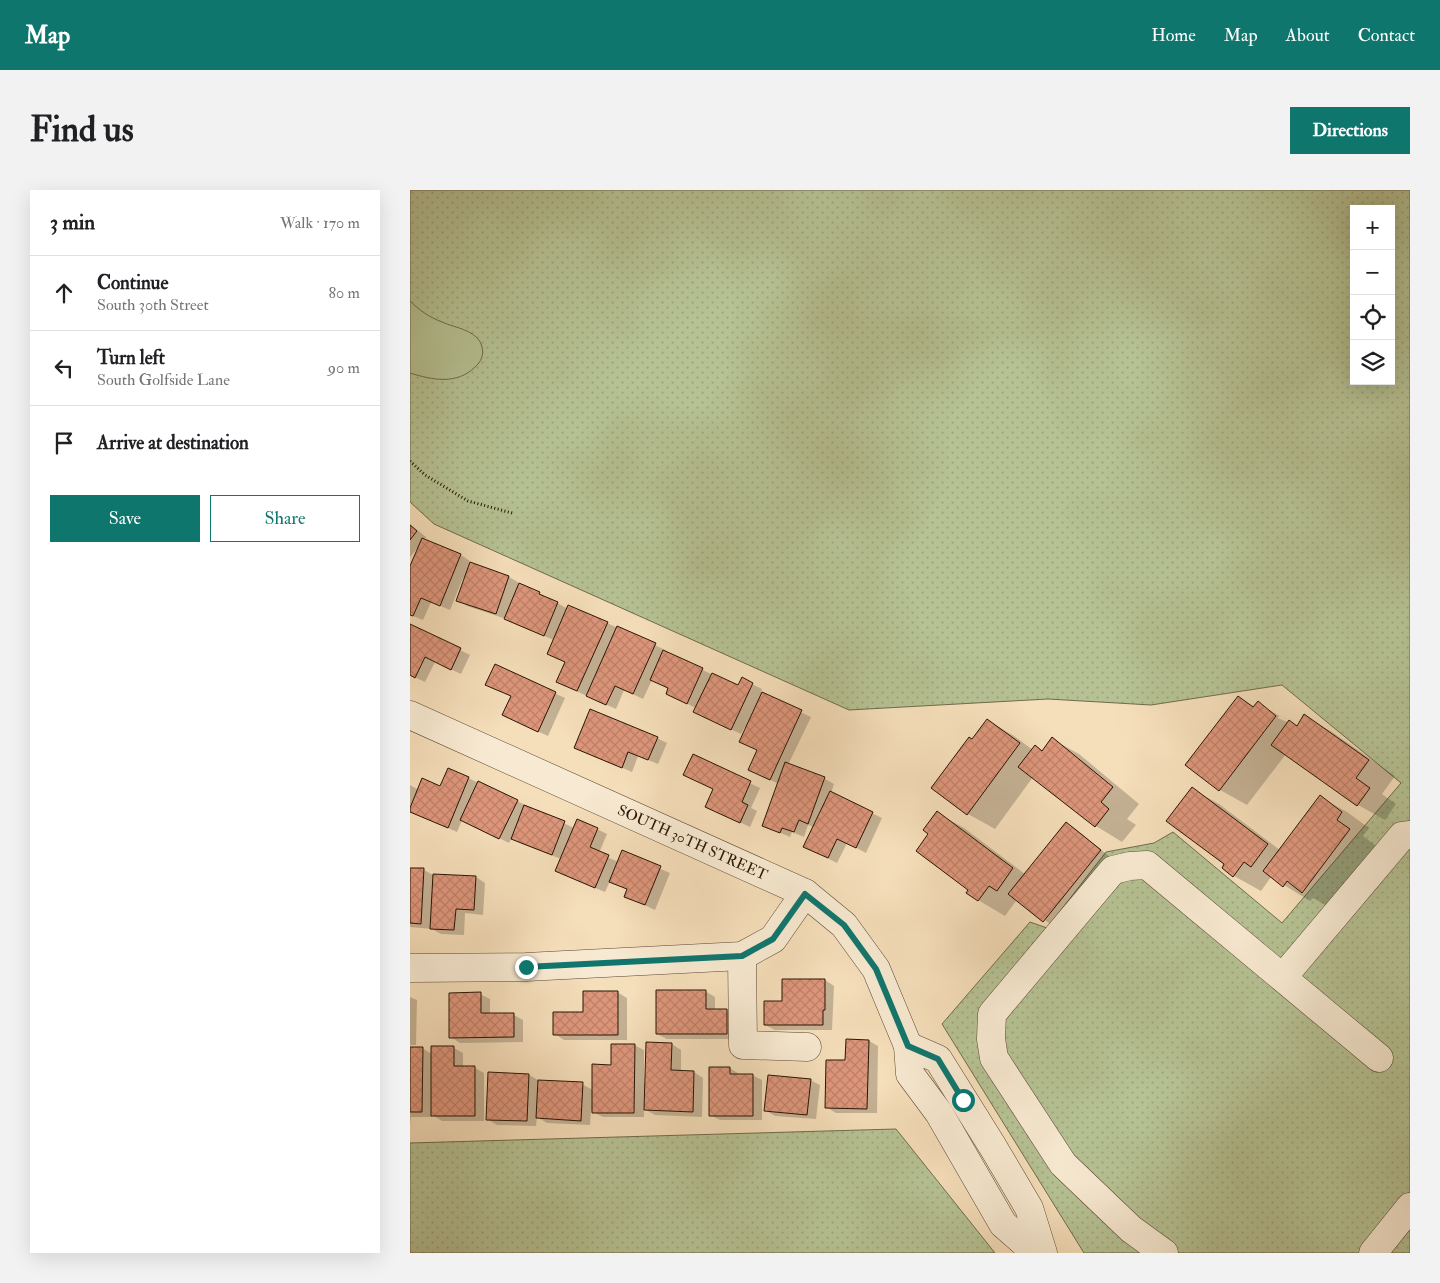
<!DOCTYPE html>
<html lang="en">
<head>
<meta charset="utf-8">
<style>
	body { margin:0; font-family:"IM FELL Double Pica",serif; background:#f2f2f2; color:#202124 }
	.controls { position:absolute; right:15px; top:15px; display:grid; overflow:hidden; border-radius:0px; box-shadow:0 5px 20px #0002 }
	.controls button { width:45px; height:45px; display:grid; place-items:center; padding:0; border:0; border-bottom:1px solid #e0e0e0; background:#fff; color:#202124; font:25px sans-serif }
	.stop { position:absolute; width:15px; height:15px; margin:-11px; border:4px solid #0f766e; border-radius:50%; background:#fff }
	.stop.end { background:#0f766e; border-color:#fff; box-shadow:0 1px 5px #0008 }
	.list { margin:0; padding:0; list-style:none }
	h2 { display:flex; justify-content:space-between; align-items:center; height:65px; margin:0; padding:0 20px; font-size:21px }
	h2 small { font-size:16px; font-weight:400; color:#757577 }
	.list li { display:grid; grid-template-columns:32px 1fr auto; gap:15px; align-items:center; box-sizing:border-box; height:75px; padding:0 20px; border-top:1px solid #e0e0e0 }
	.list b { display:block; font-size:19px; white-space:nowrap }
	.list p { margin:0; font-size:16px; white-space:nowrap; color:#757577 }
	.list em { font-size:16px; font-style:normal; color:#757577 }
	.actions { display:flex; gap:10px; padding:15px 20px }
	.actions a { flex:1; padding:11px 0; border:1px solid #0f766e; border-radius:0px; text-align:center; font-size:18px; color:#0f766e }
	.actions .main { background:#0f766e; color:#fff }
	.icon { flex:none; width:28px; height:28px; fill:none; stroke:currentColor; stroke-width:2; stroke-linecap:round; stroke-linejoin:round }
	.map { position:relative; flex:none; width:1000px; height:1063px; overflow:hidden; border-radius:0px }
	header { display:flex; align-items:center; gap:30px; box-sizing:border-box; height:70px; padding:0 25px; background:#0f766e; color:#fff }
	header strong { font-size:24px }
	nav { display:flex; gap:28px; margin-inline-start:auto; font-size:18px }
	.intro { display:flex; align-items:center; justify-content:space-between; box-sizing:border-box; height:120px; padding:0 30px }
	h1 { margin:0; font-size:35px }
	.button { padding:12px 22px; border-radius:0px; background:#0f766e; color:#fff; font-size:18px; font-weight:700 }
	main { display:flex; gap:30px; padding:0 30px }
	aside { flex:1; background:#fff; border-radius:0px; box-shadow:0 5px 20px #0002 }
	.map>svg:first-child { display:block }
	.grass { fill:url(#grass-dots); stroke:#6f6b4c; fill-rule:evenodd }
	.park { fill:#b6c294; stroke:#6f6b4c }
	.shadow { fill:#0003 }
	.building { fill:url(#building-cross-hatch); stroke:#281404 }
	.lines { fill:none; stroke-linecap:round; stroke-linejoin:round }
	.minor-casing { stroke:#5b4632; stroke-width:29 }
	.path { stroke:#281404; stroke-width:3; stroke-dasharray:1 2.5; stroke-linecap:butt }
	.minor { stroke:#f8ead2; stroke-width:28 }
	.route { stroke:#0f766e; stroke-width:6 }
	.labels { text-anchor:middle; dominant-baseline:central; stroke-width:4; stroke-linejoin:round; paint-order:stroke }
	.street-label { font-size:15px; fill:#281404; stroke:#f8ead2 }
</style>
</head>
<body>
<header>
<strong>Map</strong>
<nav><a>Home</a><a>Map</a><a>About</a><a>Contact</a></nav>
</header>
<div class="intro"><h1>Find us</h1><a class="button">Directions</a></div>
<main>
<aside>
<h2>3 min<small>Walk · 170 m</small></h2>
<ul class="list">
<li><svg class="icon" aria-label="ahead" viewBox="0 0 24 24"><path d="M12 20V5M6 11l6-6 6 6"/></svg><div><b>Continue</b><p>South 30th Street</p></div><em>80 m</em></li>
<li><svg class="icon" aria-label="left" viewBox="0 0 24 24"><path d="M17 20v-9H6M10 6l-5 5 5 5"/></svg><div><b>Turn left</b><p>South Golfside Lane</p></div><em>90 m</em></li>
<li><svg class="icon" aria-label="arrive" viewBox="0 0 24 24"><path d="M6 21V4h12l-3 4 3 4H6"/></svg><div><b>Arrive at destination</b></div></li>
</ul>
<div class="actions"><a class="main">Save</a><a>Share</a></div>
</aside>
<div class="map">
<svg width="1000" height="1063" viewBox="0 0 1000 1063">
	<defs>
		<pattern id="grass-dots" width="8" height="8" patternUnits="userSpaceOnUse" patternTransform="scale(1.25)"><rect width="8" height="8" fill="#b6c294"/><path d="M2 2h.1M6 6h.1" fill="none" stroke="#9ca67e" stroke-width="1.8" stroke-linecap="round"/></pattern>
		<pattern id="building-cross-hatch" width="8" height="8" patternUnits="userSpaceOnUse" patternTransform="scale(1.25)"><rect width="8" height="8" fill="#de967b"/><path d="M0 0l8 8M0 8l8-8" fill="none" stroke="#be8069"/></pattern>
	</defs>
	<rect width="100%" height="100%" fill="#f5deba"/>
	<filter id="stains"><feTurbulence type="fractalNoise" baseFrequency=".004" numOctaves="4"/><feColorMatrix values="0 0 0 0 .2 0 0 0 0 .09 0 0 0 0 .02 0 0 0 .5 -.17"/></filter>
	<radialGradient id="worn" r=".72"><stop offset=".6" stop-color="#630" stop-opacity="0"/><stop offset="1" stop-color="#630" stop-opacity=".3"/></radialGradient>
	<!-- grass -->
	<g class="grass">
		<path d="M0 0H1000V1063H674L532 834 620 732 637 738 696 662 744 653 763 642 872 733 991 593 872 495 741 515 638 509 439 520 24 334 0 312ZM944 19H981V191H944Z"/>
		<path d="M486 939 585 1063H0V953Z"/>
	</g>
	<!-- park -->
	<path class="park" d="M0 111C9 120 19 127 32 132 45 138 68 140 72 157 74 165 71 172 65 177 47 195 22 190 0 183Z"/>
	<!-- shadow -->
	<g class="shadow">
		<path d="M0 334 16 347 14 350 51 365 60 371 59 373 99 387 108 392V394L129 403 158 419 197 433 245 455 255 460 254 462 329 497 332 489 352 499 351 503 401 527 378 575 415 589 424 594 421 603 472 628 456 663 437 653 427 673 405 662 404 637 398 635 394 647 382 642 380 647 353 635 369 594 349 585 348 560 337 538 335 537 331 544 294 527 286 518 257 504 259 499 242 490 233 509 214 500 206 519 157 497 147 491 156 473 138 463 144 450 105 434 96 429 57 416 48 410 55 389 53 388 40 420 21 412 13 430 0 425V379L9 356 0 367Z"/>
		<path d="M0 435 60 465 51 484 25 472 15 492 0 485Z"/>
		<path d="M85 476 155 508 138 546 103 530 102 507 77 494Z"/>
		<path d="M829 507 845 517 848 513 878 531 869 526 868 528 888 537 895 526 922 542 985 586 972 604 986 614 975 630 948 615 876 564 837 615 810 600 777 575Z"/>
		<path d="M577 530 604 546 623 560 633 561 642 549 669 564 729 614 717 629 726 635 712 652 686 636 623 587 585 639 558 624 562 550Z"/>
		<path d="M247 548 257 553 248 574 228 566 222 582 166 558Z"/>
		<path d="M283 566 350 598 341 618 347 621 340 637 297 617 304 599Z"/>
		<path d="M58 588 164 638 187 639 197 644 189 663 208 672 212 662 260 683 245 720 215 706 218 700 200 691 195 702 156 686 147 681 151 669 112 654 102 648 99 653 52 630 47 642 0 621V595L9 600 31 598Z"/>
		<path d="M782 599 809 614 870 660 910 607 937 622 959 638 953 646 966 656 919 717 903 708 900 711 861 687 851 701 824 686 816 674Z"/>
		<path d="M527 623 554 638 615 684 657 633 666 639 700 667 644 737 615 715 606 711 595 726 568 710 520 644Z"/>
		<path d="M0 679 14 680 23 685 66 687 75 693 73 725 55 723 54 745 31 744 22 739 0 737Z"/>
		<path d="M415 790 424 796 422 840H365L355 835 373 812Z"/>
		<path d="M295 801 305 807V820H316L326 825V849H257L247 844Z"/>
		<path d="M207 802 217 808V850H154L145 844Z"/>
		<path d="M70 804 80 809V825H104L113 830V852L50 853 41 847Z"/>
		<path d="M0 807 7 810 6 855H0Z"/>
		<path d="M459 851 468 856 467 923H426L416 917 436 872Z"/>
		<path d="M262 854 271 860V882H284L293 888 292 927 245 925 234 919V927H193L181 921 180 935 137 933 127 927 126 936 87 935 77 929 79 884 119 885 130 891 172 894 183 900 203 876 224 855 234 860V894H236Z"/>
		<path d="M0 858H12L22 864 44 858 53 863V878H65L74 883V931H32L22 925V927H1L0 934Z"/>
		<path d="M320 878 329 884 342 885 352 890V930H310L300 925Z"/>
		<path d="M400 890 410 895 406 929 365 926 355 920Z"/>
	</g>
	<!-- building -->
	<g class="building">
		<path d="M0 335 7 341 0 350Z"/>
		<path d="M12 348 51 364 30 416 11 408 3 426 0 425V376Z"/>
		<path d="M60 372 99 386 86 424 46 411Z"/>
		<path d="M109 393 130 402 129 404 148 412 134 446 94 429Z"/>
		<path d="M158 415 198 432 167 501 146 492 155 472 137 464Z"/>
		<path d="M0 434 51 458 41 480 15 467 5 488 0 485Z"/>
		<path d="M207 436 246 453 223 504 205 496 196 515 176 506Z"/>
		<path d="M253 460 293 478 277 514 256 504 258 498 240 490Z"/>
		<path d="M85 474 146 502 128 542 92 525 101 506 75 495Z"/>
		<path d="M302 483 328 495 332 487 343 493 321 540 283 522Z"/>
		<path d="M352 502 392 520 360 590 338 580 347 560 329 552Z"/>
		<path d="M828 506 843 517 848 511 866 526 809 601 775 575Z"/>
		<path d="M180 519 248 547 238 570 218 562 212 578 164 558Z"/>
		<path d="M894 524 959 570 946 588 960 598 947 616 861 555 879 530 887 536Z"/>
		<path d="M577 529 610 553 557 625 521 598 559 547 562 549Z"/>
		<path d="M642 547 703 597 691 612 699 619 685 637 608 577 625 555 632 561Z"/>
		<path d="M283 564 341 591 332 612 338 615 330 633 295 617 303 599 273 585Z"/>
		<path d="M375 572 415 587 398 634 389 630 384 642 372 638 370 643 352 636Z"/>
		<path d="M38 578 59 587 38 638 0 622V618L12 588 30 596Z"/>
		<path d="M68 591 108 610 89 649 50 630Z"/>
		<path d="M782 597 858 654 841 677 834 672 823 687 812 678 814 674 756 631Z"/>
		<path d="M420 601 463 622 446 658 427 649 418 668 393 657Z"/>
		<path d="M910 605 932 622 927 630 940 639 892 703 877 691 873 697 853 681Z"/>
		<path d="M114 615 155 631 142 665 101 649Z"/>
		<path d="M527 621 603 678 587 701 579 696 568 711 556 703 558 700 506 661 518 644 513 640Z"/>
		<path d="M167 629 188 638 180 657 199 665 185 698 145 681Z"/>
		<path d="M656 632 691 660 633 732 598 704Z"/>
		<path d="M212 660 251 676 235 715 214 707 217 699 199 692Z"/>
		<path d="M0 678H14L11 734 0 733Z"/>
		<path d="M23 684 66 686 64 720 46 719 44 740 20 739Z"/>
		<path d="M372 789H415V820H413V835H354V811H372Z"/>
		<path d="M246 800H296V819H317V844H246Z"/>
		<path d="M173 801H208V845H143V822H173Z"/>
		<path d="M71 802V823H104V847L39 848V803Z"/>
		<path d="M436 849 459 850 457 919 415 918 416 870H435Z"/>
		<path d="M236 852 262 853 261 880 284 881 283 922 234 920Z"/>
		<path d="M201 854H225L224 923H182V874L201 875Z"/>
		<path d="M21 856H44V876H65V926H21Z"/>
		<path d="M0 857H13L12 922H0Z"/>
		<path d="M299 877H320V884H343V926H299Z"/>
		<path d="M78 882 119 884 117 931 76 930Z"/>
		<path d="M358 885 401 889 397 925 354 921Z"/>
		<path d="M128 890 173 892 171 931 126 928Z"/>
	</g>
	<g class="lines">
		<defs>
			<g id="minor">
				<path id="s1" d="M0 525 395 703 434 735 466 779 498 856 500 884 529 923 593 1034 626 1063"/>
				<path d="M332 766 333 855 397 857"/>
				<path d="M0 778 116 777 332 766 363 749 395 703"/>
				<path d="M873 787 992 646 1000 645"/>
				<path d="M498 856 528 869 583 957 619 1018 633 1063"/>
				<path d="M754 1063 721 1039 653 974 584 868 581 849 582 824 703 680 720 676 737 675 969 868"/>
				<path d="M963 1063 1000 1017"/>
			</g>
		</defs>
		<!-- minor casing -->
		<use href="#minor" class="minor-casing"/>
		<!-- path -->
		<path class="path" d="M0 271 15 285 58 311 102 323"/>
		<!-- minor -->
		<use href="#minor" class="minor"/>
	</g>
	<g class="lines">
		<!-- route -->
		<path class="route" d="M116 777 332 766 363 749 395 704 434 735 466 779 498 856 528 869 553 910"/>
	</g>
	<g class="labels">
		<!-- street labels -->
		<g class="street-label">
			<text stroke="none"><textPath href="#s1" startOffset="310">SOUTH 30TH STREET</textPath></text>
		</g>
	</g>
	<rect width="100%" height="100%" filter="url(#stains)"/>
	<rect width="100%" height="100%" fill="url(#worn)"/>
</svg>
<div class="controls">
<button>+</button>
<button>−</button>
<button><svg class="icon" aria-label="locate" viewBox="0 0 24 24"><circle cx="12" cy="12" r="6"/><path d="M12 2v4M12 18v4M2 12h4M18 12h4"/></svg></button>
<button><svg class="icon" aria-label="layers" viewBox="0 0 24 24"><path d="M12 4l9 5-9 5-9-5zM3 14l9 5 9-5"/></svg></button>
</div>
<div class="stop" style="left:553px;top:910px"></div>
<div class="stop end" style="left:116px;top:777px"></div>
</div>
</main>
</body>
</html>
